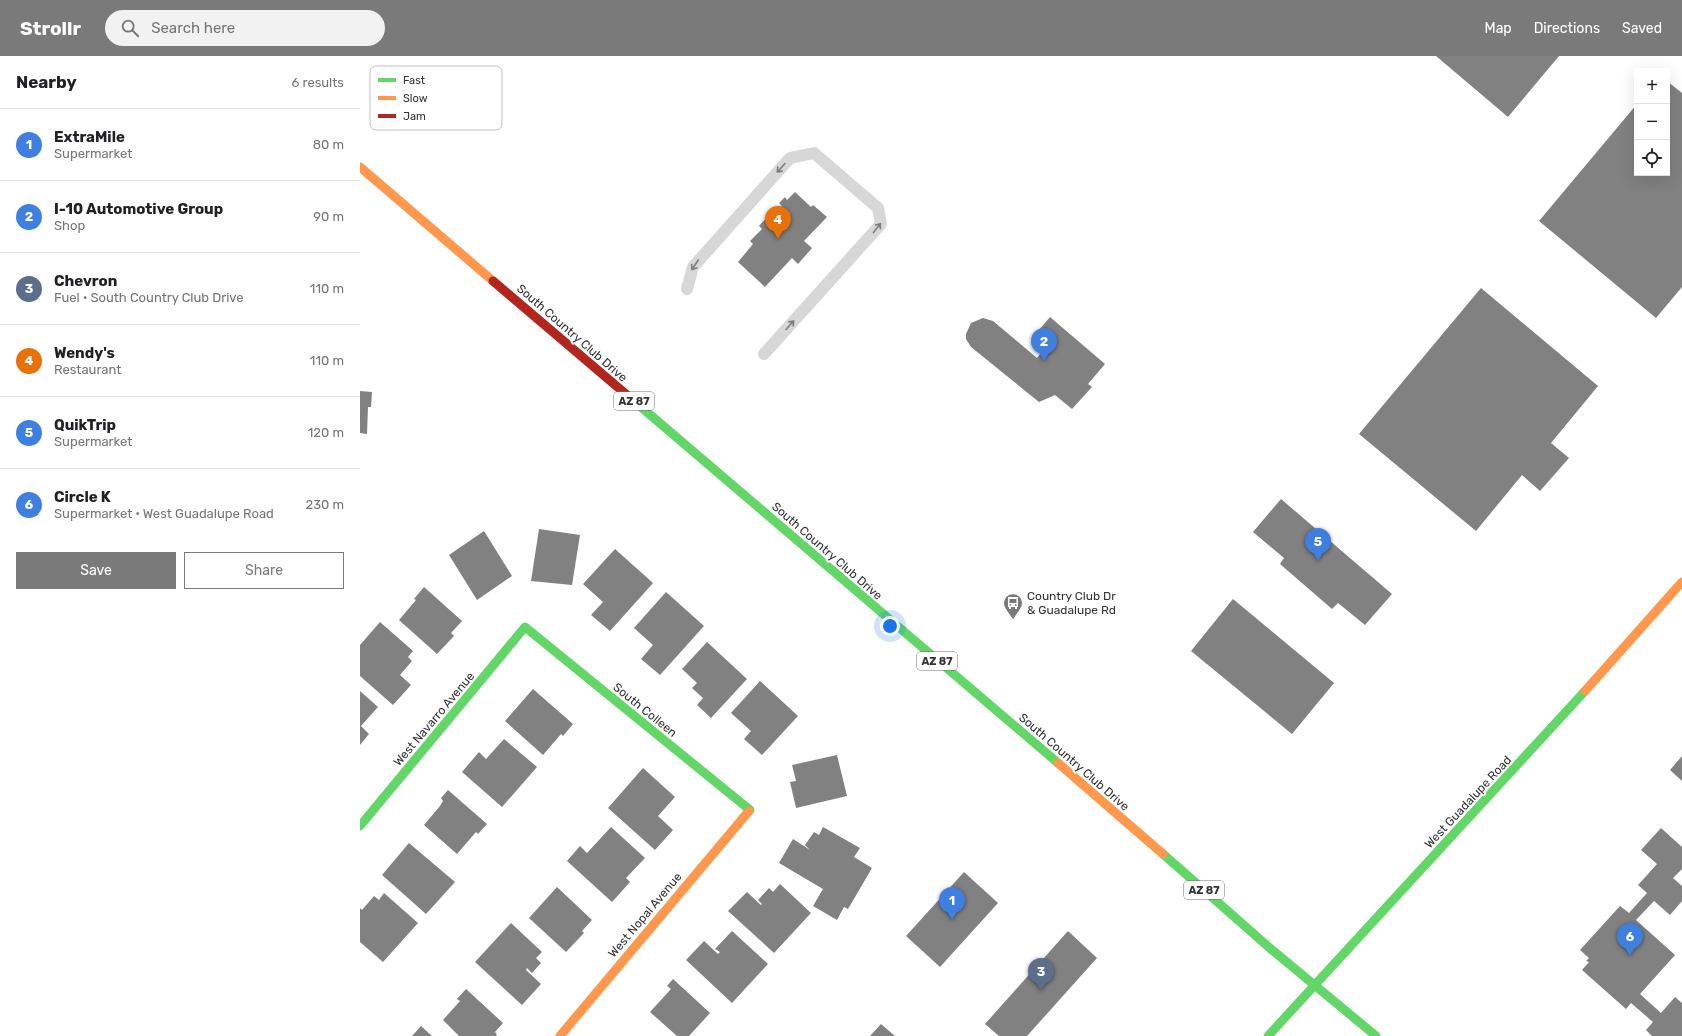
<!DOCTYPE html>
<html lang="en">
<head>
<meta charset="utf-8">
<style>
	body { margin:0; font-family:Rubik,sans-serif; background:#f2f2f2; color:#202124 }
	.controls { position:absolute; right:12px; top:12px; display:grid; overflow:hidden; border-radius:0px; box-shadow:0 4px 16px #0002 }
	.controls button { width:36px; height:36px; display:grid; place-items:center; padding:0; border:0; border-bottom:1px solid #e0e0e0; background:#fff; color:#202124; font:20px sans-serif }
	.you { position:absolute; left:530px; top:570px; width:14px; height:14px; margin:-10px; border:3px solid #fff; border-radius:50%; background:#1a73e8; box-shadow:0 0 0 6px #1a73e833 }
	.badge { display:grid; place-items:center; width:26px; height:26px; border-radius:50%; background:#7a7a7a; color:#fff; font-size:13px; font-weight:700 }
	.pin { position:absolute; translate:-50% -33px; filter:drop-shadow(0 1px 2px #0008) }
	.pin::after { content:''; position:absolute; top:21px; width:14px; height:12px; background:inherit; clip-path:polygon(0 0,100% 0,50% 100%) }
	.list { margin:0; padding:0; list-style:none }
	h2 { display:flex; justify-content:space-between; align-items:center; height:52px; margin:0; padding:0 16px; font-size:17px }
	h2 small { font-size:13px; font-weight:400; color:#757577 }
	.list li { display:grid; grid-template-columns:26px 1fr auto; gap:12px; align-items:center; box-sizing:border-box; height:72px; padding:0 16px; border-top:1px solid #e0e0e0 }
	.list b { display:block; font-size:15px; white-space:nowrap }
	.list p { margin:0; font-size:13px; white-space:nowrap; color:#757577 }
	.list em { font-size:13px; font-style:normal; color:#757577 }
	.actions { display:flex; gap:8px; padding:12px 16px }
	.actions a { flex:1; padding:9px 0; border:1px solid #7a7a7a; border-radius:0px; text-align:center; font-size:14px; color:#7a7a7a }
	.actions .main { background:#7a7a7a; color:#fff }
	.icon { flex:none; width:22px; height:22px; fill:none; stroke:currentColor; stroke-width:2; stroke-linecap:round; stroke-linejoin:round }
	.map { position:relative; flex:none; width:1322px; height:980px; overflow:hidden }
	header { display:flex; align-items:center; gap:24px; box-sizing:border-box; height:56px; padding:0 20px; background:#7a7a7a; color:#fff }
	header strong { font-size:19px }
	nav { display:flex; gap:22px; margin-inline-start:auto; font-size:14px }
	.search { width:280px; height:36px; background:#f2f2f2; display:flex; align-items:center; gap:10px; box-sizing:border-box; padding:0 14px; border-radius:22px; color:#757577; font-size:15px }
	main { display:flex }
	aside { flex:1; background:#fff }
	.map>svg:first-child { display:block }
	.building { fill:#818181 }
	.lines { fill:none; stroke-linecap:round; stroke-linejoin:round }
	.lane { stroke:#d7d7d7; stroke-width:12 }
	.fast { stroke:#63d668; stroke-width:9 }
	.slow { stroke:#ff974d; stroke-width:9 }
	.jam { stroke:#b3261e; stroke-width:9 }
	.oneway { stroke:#7d7d7d }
	.labels { text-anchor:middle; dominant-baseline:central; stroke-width:4; stroke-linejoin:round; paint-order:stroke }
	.shield { fill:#fff; stroke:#707070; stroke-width:1 }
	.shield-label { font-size:11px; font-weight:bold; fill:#333 }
	.street-label { font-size:12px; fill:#333; stroke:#fff }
	.poi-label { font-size:12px; fill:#333; stroke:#fff; text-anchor:start }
	.key { fill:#fff; stroke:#c2c2c2; stroke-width:1 }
	.key-label { font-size:11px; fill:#333 }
</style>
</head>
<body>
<header>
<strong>Strollr</strong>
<div class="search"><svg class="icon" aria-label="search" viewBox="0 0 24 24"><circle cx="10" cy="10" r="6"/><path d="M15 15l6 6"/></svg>Search here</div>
<nav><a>Map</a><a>Directions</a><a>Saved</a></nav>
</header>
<main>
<aside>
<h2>Nearby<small>6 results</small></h2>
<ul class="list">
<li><span class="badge" style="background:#3f7fe0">1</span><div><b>ExtraMile</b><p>Supermarket</p></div><em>80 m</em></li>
<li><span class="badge" style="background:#3f7fe0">2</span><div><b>I-10 Automotive Group</b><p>Shop</p></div><em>90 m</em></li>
<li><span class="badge" style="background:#5c6f8a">3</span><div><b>Chevron</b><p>Fuel · South Country Club Drive</p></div><em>110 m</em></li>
<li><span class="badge" style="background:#e8710a">4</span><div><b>Wendy's</b><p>Restaurant</p></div><em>110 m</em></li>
<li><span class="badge" style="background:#3f7fe0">5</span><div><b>QuikTrip</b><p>Supermarket</p></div><em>120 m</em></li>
<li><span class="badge" style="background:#3f7fe0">6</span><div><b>Circle K</b><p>Supermarket · West Guadalupe Road</p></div><em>230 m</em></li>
</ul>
<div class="actions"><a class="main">Save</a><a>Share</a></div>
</aside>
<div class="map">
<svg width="1322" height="980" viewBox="0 0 1322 980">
	<rect width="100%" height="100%" fill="#fff"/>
	<!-- building -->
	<g class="building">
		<path d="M1076 0H1199L1148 61Z"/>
		<path d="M1307 25 1322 37V231L1296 262 1179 165 1277 48V117H1307Z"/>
		<path d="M435 136 451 151 453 149 467 161 444 185 452 192 438 208 432 202 405 231 378 206 393 188 390 185 402 173 399 170 410 158 413 161 422 150 419 147 425 141 427 144Z"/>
		<path d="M1121 232 1238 330 1191 387 1209 402 1180 435 1162 419 1116 475 999 378Z"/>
		<path d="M690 261 745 308 728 328 732 331 712 353 695 339 679 346 611 291 606 283V278L611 267 623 262 633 265 677 302 685 292 673 281Z"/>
		<path d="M0 335 12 336 11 351H8L7 378 0 377Z"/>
		<path d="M921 443 1032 538 1005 569 978 547 972 553 920 508 924 502 893 476Z"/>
		<path d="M179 473 220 479 212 529 171 525Z"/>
		<path d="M124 475 152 520 117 544 89 499Z"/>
		<path d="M255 493 293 527 250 575 231 559 243 546 223 528Z"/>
		<path d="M64 531 102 565 91 577 94 580 77 598 39 564 56 544 54 543Z"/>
		<path d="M306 536 344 570 300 619 281 603 293 589 274 572Z"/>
		<path d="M873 543 974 627 932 678 831 595Z"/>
		<path d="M20 566 53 595 48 601 52 605 40 619 51 629 33 649 0 620V589Z"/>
		<path d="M347 586 387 623 351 662 337 649 343 642 332 632 337 627 322 613Z"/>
		<path d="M400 625 438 660 402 699 384 683 391 675 371 657Z"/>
		<path d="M173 633 213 668 203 680 201 678 183 699 145 665Z"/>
		<path d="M0 635 18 651 1 670 9 678 0 689Z"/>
		<path d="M144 683 177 711 142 751 102 716 119 696 126 703Z"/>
		<path d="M477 699 487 740 436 752 430 726 436 725 432 709Z"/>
		<path d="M1322 700V725L1310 714Z"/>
		<path d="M283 712 315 741 298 760 313 774 295 794 248 752Z"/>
		<path d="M88 734 127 768 118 778 116 776 97 798 64 769 80 750 83 745 81 742Z"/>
		<path d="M251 771 285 802 266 822 270 826 252 846 207 805 220 790 227 797Z"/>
		<path d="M463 771 500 792 494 801 512 812 488 853 484 851 477 864 453 850 463 833 419 807 433 783 450 794 445 789 454 776 459 779Z"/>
		<path d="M1301 772 1322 791V813L1313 822 1322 830V845L1310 859 1294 845 1276 864 1315 899 1280 938 1301 957 1315 941 1322 947V980H1292L1286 974 1293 966 1271 947 1266 953 1222 914 1229 906 1226 905 1229 902 1220 894 1260 850 1269 857 1287 837 1278 829 1297 808 1281 794Z"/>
		<path d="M49 787 95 826 66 858 22 819Z"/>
		<path d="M604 816 638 847 580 911 546 880Z"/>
		<path d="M420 828 451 857 414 897 368 855 387 836 401 849 402 848 398 844 409 832 413 836Z"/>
		<path d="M197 831 232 864 222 875 224 877 206 896 169 862Z"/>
		<path d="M24 837 58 867 23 906 0 886V852L2 854 14 840 19 844Z"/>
		<path d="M151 867 182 896 176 902 181 907 172 917 167 912 166 914 181 928 162 949 115 906Z"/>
		<path d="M372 875 408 908 372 947 326 904 344 885 358 898 360 896 355 893Z"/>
		<path d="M708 875 737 902 667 980H639L625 968Z"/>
		<path d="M313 923 350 957 329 980H317L290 956 311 933 307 930Z"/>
		<path d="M106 933 143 967 135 976 137 979 136 980H99L83 964 100 945 97 943Z"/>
		<path d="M521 968 535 980H510Z"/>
		<path d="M61 970 72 980H52Z"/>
	</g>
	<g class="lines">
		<!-- lane -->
		<path class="lane" d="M327 233 333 211 430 102 454 97 518 152 521 168 404 298"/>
		<!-- fast -->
		<g class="fast">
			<path d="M274 345 698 707"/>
			<path d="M0 770 165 571 390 754 389 755"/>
			<path d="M803 798 911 893 1016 980"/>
			<path d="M908 980 1225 635"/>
		</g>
		<!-- slow -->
		<g class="slow">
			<path d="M0 111 133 225"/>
			<path d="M1225 635 1322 526"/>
			<path d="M698 707 803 798"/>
			<path d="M200 980 389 755"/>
		</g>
		<!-- jam -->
		<path class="jam" d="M133 225 274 345"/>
	</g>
	<!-- one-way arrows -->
	<defs><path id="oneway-shaft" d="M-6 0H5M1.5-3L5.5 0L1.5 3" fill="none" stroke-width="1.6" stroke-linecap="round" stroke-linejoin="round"/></defs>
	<g class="oneway">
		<use href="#oneway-shaft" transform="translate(421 112) rotate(132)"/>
		<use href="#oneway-shaft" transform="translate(517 172) rotate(-52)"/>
		<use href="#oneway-shaft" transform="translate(335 209) rotate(123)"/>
		<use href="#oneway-shaft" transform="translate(430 269) rotate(-48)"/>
	</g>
	<!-- icons -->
	<defs>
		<symbol id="bus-pin" viewBox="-11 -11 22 30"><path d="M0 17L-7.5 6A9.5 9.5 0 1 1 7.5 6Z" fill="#7a7a7a" stroke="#fff"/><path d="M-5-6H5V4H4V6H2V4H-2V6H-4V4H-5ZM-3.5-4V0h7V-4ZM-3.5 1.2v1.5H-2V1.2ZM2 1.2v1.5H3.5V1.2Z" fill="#fff"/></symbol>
	</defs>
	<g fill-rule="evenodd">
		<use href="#bus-pin" x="642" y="536" width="22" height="30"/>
	</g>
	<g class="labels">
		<!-- shield labels -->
		<g class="shield">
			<rect x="254" y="336" width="40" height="18" rx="3"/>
			<rect x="557" y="596" width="40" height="18" rx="3"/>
			<rect x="824" y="825" width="40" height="18" rx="3"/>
		</g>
		<g class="shield-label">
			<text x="274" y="345">AZ 87</text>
			<text x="577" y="605">AZ 87</text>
			<text x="844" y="834">AZ 87</text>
		</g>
		<!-- street labels -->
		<g class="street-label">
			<text transform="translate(212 277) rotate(41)">South Country Club Drive</text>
			<text transform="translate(467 495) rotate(41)">South Country Club Drive</text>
			<text transform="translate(285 654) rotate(39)">South Colleen</text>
			<text transform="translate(74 663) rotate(-50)">West Navarro Avenue</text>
			<text transform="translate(714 706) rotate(41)">South Country Club Drive</text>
			<text transform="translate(1108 746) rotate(-47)">West Guadalupe Road</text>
			<text transform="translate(285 859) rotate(-50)">West Nopal Avenue</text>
		</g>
		<!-- poi labels -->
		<g class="poi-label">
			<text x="667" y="540">Country Club Dr<tspan x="667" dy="14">&amp; Guadalupe Rd</tspan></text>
		</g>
	</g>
	<!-- legend -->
	<rect x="10" y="10" width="132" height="64" rx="6" class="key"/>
	<rect x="18" y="22" width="18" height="4" fill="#63d668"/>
	<rect x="18" y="40" width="18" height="4" fill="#ff974d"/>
	<rect x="18" y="58" width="18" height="4" fill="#b3261e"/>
	<g class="key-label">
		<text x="43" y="28">Fast</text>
		<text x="43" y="46">Slow</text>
		<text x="43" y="64">Jam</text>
	</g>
</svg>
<div class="controls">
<button>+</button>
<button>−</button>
<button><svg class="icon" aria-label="locate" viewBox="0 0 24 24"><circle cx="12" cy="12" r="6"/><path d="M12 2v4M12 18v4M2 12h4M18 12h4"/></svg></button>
</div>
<div class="you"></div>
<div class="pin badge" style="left:592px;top:864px;background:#3f7fe0">1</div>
<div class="pin badge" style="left:684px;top:305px;background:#3f7fe0">2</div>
<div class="pin badge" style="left:681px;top:935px;background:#5c6f8a">3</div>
<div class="pin badge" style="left:418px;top:183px;background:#e8710a">4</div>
<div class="pin badge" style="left:958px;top:505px;background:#3f7fe0">5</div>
<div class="pin badge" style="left:1270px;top:900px;background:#3f7fe0">6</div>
</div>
</main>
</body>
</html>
